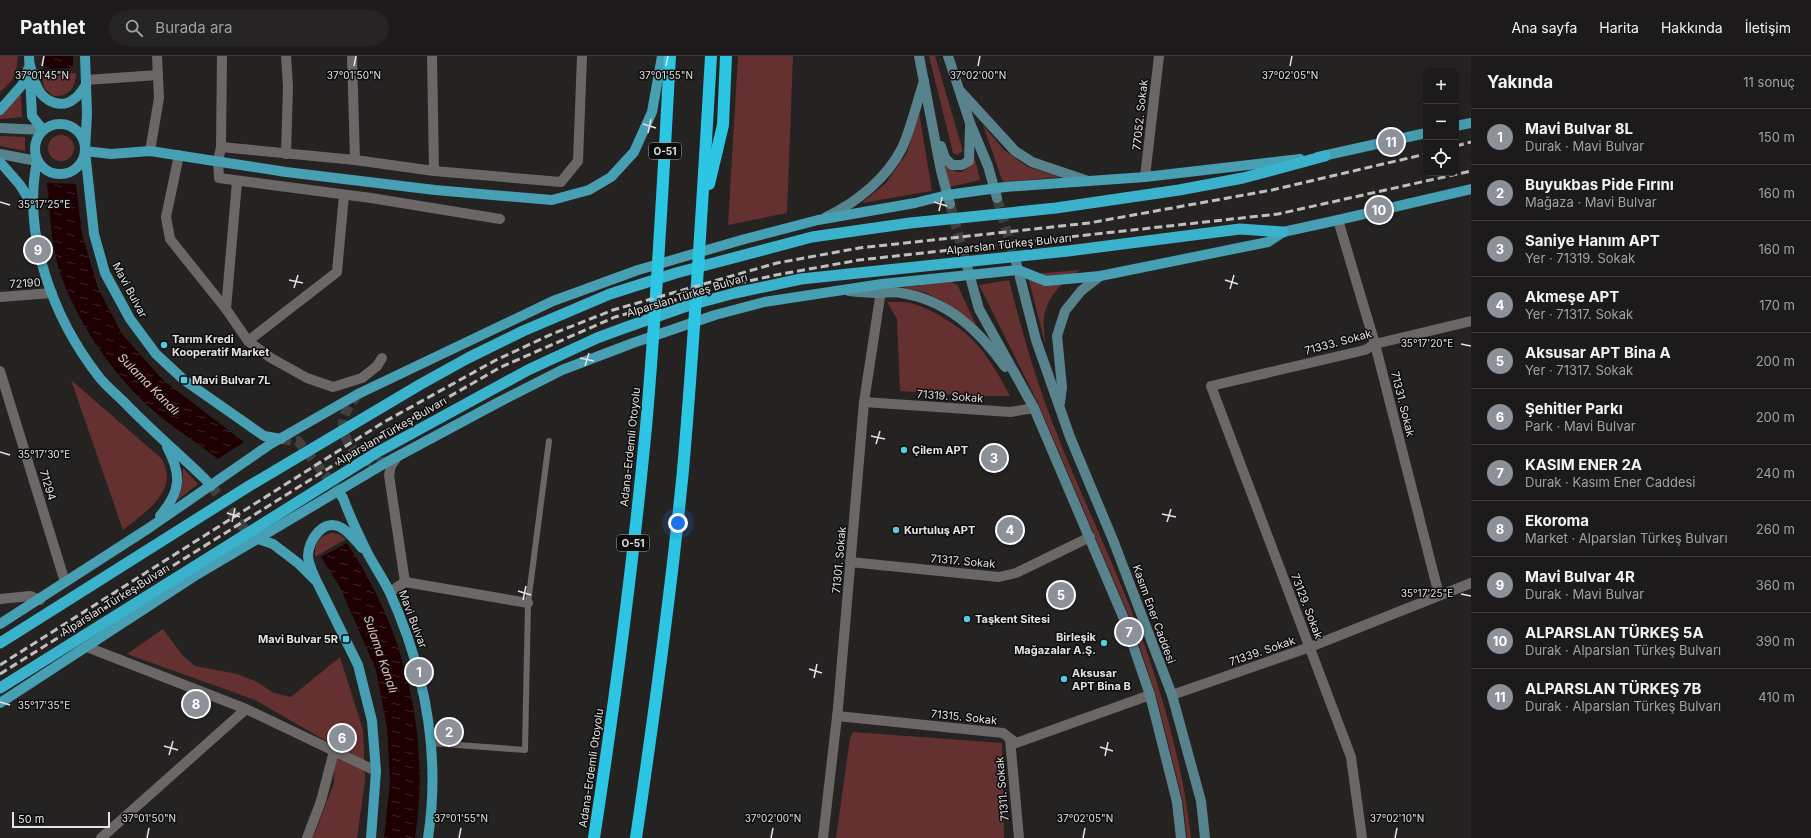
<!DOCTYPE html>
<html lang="tr">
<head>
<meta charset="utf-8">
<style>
	body { margin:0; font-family:Inter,sans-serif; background:#252323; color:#f1f3f6 }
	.controls { position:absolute; right:12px; top:12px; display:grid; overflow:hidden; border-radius:8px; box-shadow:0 4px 16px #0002 }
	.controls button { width:36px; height:36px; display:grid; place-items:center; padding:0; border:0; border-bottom:1px solid #3a3839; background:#1c1a1a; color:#f1f3f6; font:20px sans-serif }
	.scale { position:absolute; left:12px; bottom:10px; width:98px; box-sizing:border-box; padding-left:4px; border:2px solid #e4e2e2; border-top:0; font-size:11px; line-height:14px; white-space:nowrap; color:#e4e2e2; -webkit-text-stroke:3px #0d0c0c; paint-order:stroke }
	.you { position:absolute; left:678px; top:467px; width:14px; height:14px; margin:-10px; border:3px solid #fff; border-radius:50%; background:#1a73e8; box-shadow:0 0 0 6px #1a73e833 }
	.badge { display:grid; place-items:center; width:26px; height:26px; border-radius:50%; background:#8c9099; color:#fff; font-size:13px; font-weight:700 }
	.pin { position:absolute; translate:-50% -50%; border:2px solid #fff; box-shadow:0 1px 4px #0006 }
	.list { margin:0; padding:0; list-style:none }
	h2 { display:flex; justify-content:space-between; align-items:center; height:52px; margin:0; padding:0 16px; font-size:17px }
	h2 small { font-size:13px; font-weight:400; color:#a0a1a2 }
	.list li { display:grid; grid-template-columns:26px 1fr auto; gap:12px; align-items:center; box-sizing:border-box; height:56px; padding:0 16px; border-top:1px solid #3a3839 }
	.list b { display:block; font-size:15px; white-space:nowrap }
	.list p { margin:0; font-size:13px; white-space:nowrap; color:#a0a1a2 }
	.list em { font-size:13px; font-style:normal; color:#a0a1a2 }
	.icon { flex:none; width:22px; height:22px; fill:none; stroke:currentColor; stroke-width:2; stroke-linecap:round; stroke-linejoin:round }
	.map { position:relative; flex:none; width:1471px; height:782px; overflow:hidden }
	header { display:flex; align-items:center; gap:24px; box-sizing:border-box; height:56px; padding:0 20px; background:#1c1a1a; border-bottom:1px solid #3a3839 }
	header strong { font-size:19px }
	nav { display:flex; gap:22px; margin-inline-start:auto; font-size:14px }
	.search { width:280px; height:36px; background:#252323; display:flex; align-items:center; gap:10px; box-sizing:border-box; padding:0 14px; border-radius:22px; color:#a0a1a2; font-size:15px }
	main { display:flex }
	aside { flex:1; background:#1c1a1a }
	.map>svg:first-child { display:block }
	.green { fill:#653130 }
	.water { fill:url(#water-ripples) }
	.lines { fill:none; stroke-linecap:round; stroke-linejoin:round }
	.secondary-tunnel { stroke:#423f3f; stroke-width:10; stroke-dasharray:10 5; stroke-linecap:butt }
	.primary-tunnel { stroke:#423f3f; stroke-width:10; stroke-dasharray:10 5; stroke-linecap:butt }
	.service { stroke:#6b6767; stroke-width:6 }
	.minor { stroke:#6b6767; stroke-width:10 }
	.tertiary { stroke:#6b6767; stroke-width:10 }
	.secondary { stroke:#58838c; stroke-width:10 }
	.primary { stroke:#469fb2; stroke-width:10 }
	.trunk { stroke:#3ab2cb; stroke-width:11 }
	.motorway { stroke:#2dc5e4; stroke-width:12 }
	.rail { stroke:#c0bebe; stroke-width:3; stroke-dasharray:8 4; stroke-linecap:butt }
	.ticks { fill:none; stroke:#e4e2e2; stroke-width:1.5 }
	.poi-dot { fill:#57c9e3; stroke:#0d0c0c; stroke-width:1.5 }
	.labels { text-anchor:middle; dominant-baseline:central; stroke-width:3; stroke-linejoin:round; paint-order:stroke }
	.shield { fill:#0d0c0c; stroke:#a4a2a2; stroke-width:1 }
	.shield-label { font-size:10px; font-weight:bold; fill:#e4e2e2 }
	.street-label { font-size:11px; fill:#e4e2e2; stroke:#0d0c0c }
	.poi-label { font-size:11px; font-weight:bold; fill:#e4e2e2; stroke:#0d0c0c; text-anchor:start }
	.water-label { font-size:12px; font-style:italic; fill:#f8c0bd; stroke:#0d0c0c }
	.ticks-label { font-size:10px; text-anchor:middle; fill:#e4e2e2; stroke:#0d0c0c; stroke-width:3; stroke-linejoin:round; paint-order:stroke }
</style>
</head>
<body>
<header>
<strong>Pathlet</strong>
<div class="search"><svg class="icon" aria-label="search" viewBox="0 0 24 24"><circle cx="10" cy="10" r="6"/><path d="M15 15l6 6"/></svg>Burada ara</div>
<nav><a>Ana sayfa</a><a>Harita</a><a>Hakkında</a><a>İletişim</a></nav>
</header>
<main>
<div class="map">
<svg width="1471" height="782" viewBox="0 0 1471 782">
	<defs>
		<pattern id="water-ripples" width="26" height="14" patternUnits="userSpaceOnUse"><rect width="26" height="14" fill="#1e0002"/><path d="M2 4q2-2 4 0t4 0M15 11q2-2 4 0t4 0" fill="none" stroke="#3f2527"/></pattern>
	</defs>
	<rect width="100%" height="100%" fill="#252222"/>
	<!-- green -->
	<g class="green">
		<path d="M0 0H18C16 19 15 23 0 36Z"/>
		<path d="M738 0H793L787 157 728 169Z"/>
		<path d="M929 0H935L963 95 957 99 953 97Z"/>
		<path d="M76 17C76 32 68 41 53 40L44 32 42 19Z"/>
		<path d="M21 37 22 61 0 63V58Z"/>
		<path d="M919 56 932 135 862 147 886 127 907 97Z"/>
		<path d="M983 69 1004 94 1028 111 1060 121 1005 126 1002 124Z"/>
		<circle cx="61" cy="92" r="13"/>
		<path d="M0 80 25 81V95L0 90Z"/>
		<path d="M975 103 980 124 949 131 945 108C958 121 965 117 975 103Z"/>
		<path d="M1080 214C1063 225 1047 240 1044 262 1043 270 1045 279 1045 287L1029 224 1034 218Z"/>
		<path d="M1009 224C1021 273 1035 321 1053 368 1079 435 1110 499 1136 566 1162 635 1183 709 1191 782H1187L1183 746 1157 643 1132 567 1038 347 979 229Z"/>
		<path d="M950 225 958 230 976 269 943 245 924 236 900 232Z"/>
		<path d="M887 246C893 246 899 246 905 246 930 250 965 273 980 292 992 307 1001 323 1010 340H977L900 335 897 263Z"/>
		<path d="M71 324 162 403C164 408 167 415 167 421 166 444 139 461 123 474Z"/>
		<path d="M183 412 198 428 175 446 182 430Z"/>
		<path d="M331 477 339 478 346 483 315 501C314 489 318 480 331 477Z"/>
		<path d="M163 573 182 599 195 610 237 618 255 625 274 637 291 641 340 601 363 674 365 725 357 782H313L334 727 335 690 255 644 127 598Z"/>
		<path d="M853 676 1002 687 1004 782H836L850 682Z"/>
	</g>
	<!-- water -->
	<g class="water">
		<path d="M44 0H73V12L44 13Z"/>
		<path d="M47 127 76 128 82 178 98 232 122 278 163 324 244 386 218 403C195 385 167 368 146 348 110 315 76 263 60 217 51 189 50 156 47 127Z"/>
		<path d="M347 487C355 500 363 512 370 526 411 602 429 696 415 782H384L390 725 387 672 376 614 340 531 321 501Z"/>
	</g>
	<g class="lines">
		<!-- secondary-tunnel -->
		<g class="secondary-tunnel">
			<path d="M997 142 1016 206"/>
			<path d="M950 148 967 210"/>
		</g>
		<!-- primary-tunnel -->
		<g class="primary-tunnel">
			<path d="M358 338C352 346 345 354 343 365 341 380 354 400 368 405 374 407 381 406 387 406"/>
			<path d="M281 383 298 385 338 435"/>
			<path d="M211 430 250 480 254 481"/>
		</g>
		<!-- service -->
		<path class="service" d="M431 687 525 694 528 547 549 385"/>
		<!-- minor -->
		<g class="minor">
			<path d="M222 0 221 91 218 105 219 122 371 142 500 163"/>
			<path d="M286 0 288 30 286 98"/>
			<path d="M352 0 355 104"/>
			<path d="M432 0 434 115"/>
			<path d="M86 24 158 19"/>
			<path d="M221 91 355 104 434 115 561 126 578 105 582 0"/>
			<path d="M150 95 159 42 157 0"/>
			<path d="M179 99 166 161 170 183 226 253"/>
			<path d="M1145 121 1159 0"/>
			<path d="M237 126 226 253 248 285 271 302 307 322 333 331 362 322 377 310 382 302"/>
			<path d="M1338 164 1375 288 1439 539"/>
			<path d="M0 241 52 237"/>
			<path d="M248 285 337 216 344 139"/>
			<path d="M0 315 65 526"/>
			<path d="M864 346 1010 356 1034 352"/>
			<path d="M397 401 391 410 389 419 405 526"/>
			<path d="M850 506 999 521 1016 517 1090 481"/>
			<path d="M390 536 405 526 528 547"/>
			<path d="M0 543 30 540 40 544"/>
			<path d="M87 591 246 653 376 715"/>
			<path d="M1172 639 1310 591 1471 527"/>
			<path d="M837 660 1003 677 1016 687 1150 639"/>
			<path d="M1010 683 1019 782"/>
			<path d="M101 782 246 653"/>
			<path d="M307 782 321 745 334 695"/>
			<path d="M1362 782 1351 701 1211 330 1365 294 1375 288 1471 265"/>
		</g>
		<!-- tertiary -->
		<path class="tertiary" d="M823 782 838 652 864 346 882 228"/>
		<!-- secondary -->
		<g class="secondary">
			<path d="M919 0 941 115 950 148"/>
			<path d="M948 0 970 67 988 110 997 142"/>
			<path d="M961 36 1015 95 1032 106 1088 125"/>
			<path d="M0 72 43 74"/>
			<path d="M941 90 945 102 952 109H962L969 105 970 71"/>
			<path d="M0 98 37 105"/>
			<path d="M826 161C856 147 887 122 902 92 911 72 917 46 924 25"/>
			<path d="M1016 206 1036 284 1070 381 1113 484 1172 639 1201 745 1205 782"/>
			<path d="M967 210 979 253 1034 352 1124 563 1150 639 1177 746 1181 782"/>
			<path d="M849 235C859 236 869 237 880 237 887 237 894 235 901 237 947 244 979 274 1005 311"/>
			<path d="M1060 347 1062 331 1057 280 1065 255 1081 235 1100 220"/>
		</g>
		<!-- primary -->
		<g class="primary">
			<path d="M29 0 32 60 43 74"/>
			<path d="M85 0 87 58 85 95 94 178 105 217 130 263 156 298 184 324 264 380 281 383"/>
			<path d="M30 9C32 17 34 25 38 33 45 46 62 53 74 43 79 40 83 33 86 29"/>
			<path d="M0 54 22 29 28 13"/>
			<circle cx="60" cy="93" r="25"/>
			<path d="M1456 70 1471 67"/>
			<path d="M85 95 111 98 150 95 286 116 435 134 552 144 589 134 611 121 634 96 652 56 662 0"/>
			<path d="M1318 101 1426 77"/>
			<path d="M37 105C22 179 53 262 99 321 106 330 116 338 125 347 150 373 178 397 204 422L211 430"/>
			<path d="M0 106 20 129 33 150"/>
			<path d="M338 435 343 442C350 461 359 480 368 498 375 511 384 524 390 537 425 615 441 697 428 782"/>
			<path d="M160 460C181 435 182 419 167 391"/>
			<path d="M258 483 273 488 298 507 317 526 358 609 372 665 376 715 371 782"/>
			<path d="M316 524C313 517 308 507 308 500 308 484 324 461 342 472 350 477 356 485 362 492"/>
			<path d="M0 568 149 472 269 389 358 338 553 245 638 214 745 183 818 164 915 147 947 139 1005 131 1145 121 1300 103"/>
			<path d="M0 647 193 521 387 406 499 346 562 314 633 287 715 259 764 246 882 228 1018 214 1046 225 1100 220 1268 186 1283 176 1338 164 1471 133"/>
		</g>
		<!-- trunk -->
		<g class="trunk">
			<path d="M0 587 249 430 421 328 468 302 523 275 610 238 676 217 812 181 910 167 1056 152 1179 134 1243 122 1325 100"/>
			<path d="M0 632 376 397 528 314 597 282 624 272 690 249 735 237 801 223 1068 195 1240 173 1283 176"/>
		</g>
		<!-- motorway -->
		<g class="motorway">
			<path d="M709 128 723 69 726 0"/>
			<path d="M594 782C615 645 633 508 646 371 657 247 663 124 670 0"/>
			<path d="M636 782C654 660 671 537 683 414 695 276 703 138 711 0"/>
		</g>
		<!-- rail -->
		<g class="rail">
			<path d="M1456 90 1471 86"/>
			<path d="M0 609 384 366 496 304 552 278 613 254 777 207 859 192 1089 167 1272 134 1426 98"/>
			<path d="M0 618 337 407 445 343 501 311 615 261 722 231 776 219 859 204 1278 158 1471 115"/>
		</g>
	</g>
	<!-- ticks -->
	<path class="ticks" d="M42 10 44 0M354 10 356 0M666 10 668 0M978 10 980 0M1290 10 1292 0M643 68 656 72M648 77 651 63M0 146 10 149M934 146 947 150M939 155 942 141M289 224 303 227M1225 224 1238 228M294 232 298 219M1230 233 1234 219M1461 288 1471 290M580 302 594 305M585 310 589 297M871 380 885 383M876 388 880 375M0 396 10 399M227 457 240 461M1162 458 1176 461M232 466 235 452M1167 466 1171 453M518 535 531 539M1461 538 1471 540M523 544 526 530M809 613 822 617M814 622 817 608M0 646 10 649M164 690 178 694M1100 691 1113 695M169 699 173 685M1105 700 1108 686M147 782 149 772M459 782 461 772M771 782 773 772M1083 782 1085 772M1395 782 1397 772"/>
	<!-- markers -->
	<g class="poi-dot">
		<circle cx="164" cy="289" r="4"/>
		<rect x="180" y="320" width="8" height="8" rx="2"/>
		<circle cx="904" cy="394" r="4"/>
		<circle cx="896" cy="474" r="4"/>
		<circle cx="967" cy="563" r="4"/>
		<rect x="342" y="579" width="8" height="8" rx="2"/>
		<circle cx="1104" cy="587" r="4"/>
		<circle cx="1064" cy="623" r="4"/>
	</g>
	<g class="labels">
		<!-- shield labels -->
		<g class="shield">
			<rect x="649" y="87" width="32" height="16" rx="3"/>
			<rect x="617" y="479" width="32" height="16" rx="3"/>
		</g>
		<g class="shield-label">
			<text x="665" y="95">O-51</text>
			<text x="633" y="487">O-51</text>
		</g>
		<!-- street labels -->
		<g class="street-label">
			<text transform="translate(1140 59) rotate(-84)">77052. Sokak</text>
			<text transform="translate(1009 188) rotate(-6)">Alparslan Türkeş Bulvarı</text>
			<text transform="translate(25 227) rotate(-4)">72190</text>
			<text transform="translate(130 234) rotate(62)">Mavi Bulvar</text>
			<text transform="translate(687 239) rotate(-17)">Alparslan Türkeş Bulvarı</text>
			<text transform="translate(1338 286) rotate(-15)">71333. Sokak</text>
			<text transform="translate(950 340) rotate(4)">71319. Sokak</text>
			<text transform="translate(1403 348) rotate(76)">71331. Sokak</text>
			<text transform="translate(391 375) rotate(-30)">Alparslan Türkeş Bulvarı</text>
			<text transform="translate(630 391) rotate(-84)">Adana-Erdemli Otoyolu</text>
			<text transform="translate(48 429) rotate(73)">71294</text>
			<text transform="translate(839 504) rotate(-85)">71301. Sokak</text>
			<text transform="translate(963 505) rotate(5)">71317. Sokak</text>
			<text transform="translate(115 544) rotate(-32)">Alparslan Türkeş Bulvarı</text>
			<text transform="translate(1307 550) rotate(69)">73129. Sokak</text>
			<text transform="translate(1154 558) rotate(70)">Kasım Ener Caddesi</text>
			<text transform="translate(413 563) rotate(69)">Mavi Bulvar</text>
			<text transform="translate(1262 595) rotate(-19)">71339. Sokak</text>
			<text transform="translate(964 661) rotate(6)">71315. Sokak</text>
			<text transform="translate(591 712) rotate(-82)">Adana-Erdemli Otoyolu</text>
			<text transform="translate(1002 733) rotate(-95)">71311. Sokak</text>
		</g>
		<!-- poi labels -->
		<g class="poi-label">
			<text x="172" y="283">Tarım Kredi<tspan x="172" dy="13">Kooperatif Market</tspan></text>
			<text x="192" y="324">Mavi Bulvar 7L</text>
			<text x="912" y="394">Çilem APT</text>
			<text x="904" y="474">Kurtuluş APT</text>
			<text x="975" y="563">Taşkent Sitesi</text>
			<text x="1096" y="581" text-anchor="end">Birleşik<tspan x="1096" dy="13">Mağazalar A.Ş.</tspan></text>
			<text x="338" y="583" text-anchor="end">Mavi Bulvar 5R</text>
			<text x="1072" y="617">Aksusar<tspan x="1072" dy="13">APT Bina B</tspan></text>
		</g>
		<!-- water labels -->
		<g class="water-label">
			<text transform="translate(149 328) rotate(45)">Sulama Kanalı</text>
			<text transform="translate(381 598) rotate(71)">Sulama Kanalı</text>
		</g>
	</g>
	<g class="ticks-label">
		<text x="42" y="23">37°01'45"N</text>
		<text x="354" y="23">37°01'50"N</text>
		<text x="666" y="23">37°01'55"N</text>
		<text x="978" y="23">37°02'00"N</text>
		<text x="1290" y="23">37°02'05"N</text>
		<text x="44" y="152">35°17'25"E</text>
		<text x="1427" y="291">35°17'20"E</text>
		<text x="44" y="402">35°17'30"E</text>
		<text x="1427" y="541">35°17'25"E</text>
		<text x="44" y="653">35°17'35"E</text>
		<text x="149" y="766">37°01'50"N</text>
		<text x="461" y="766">37°01'55"N</text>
		<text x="773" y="766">37°02'00"N</text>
		<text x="1085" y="766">37°02'05"N</text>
		<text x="1397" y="766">37°02'10"N</text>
	</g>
</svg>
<div class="controls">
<button>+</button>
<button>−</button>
<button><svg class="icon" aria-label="locate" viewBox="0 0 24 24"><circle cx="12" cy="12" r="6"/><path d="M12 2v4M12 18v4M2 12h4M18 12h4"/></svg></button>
</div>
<div class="scale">50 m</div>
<div class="you"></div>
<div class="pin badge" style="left:419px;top:616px">1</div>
<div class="pin badge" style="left:449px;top:676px">2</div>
<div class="pin badge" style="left:994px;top:402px">3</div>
<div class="pin badge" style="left:1010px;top:474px">4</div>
<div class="pin badge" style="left:1061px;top:539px">5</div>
<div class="pin badge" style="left:342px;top:682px">6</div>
<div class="pin badge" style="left:1129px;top:576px">7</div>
<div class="pin badge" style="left:196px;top:648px">8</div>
<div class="pin badge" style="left:38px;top:194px">9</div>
<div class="pin badge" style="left:1379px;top:154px">10</div>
<div class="pin badge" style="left:1391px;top:86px">11</div>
</div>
<aside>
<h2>Yakında<small>11 sonuç</small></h2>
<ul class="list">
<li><span class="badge">1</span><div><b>Mavi Bulvar 8L</b><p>Durak · Mavi Bulvar</p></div><em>150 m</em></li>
<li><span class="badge">2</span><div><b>Buyukbas Pide Fırını</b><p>Mağaza · Mavi Bulvar</p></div><em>160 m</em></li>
<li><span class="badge">3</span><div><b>Saniye Hanım APT</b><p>Yer · 71319. Sokak</p></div><em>160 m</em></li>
<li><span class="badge">4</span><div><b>Akmeşe APT</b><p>Yer · 71317. Sokak</p></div><em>170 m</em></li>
<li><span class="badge">5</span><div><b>Aksusar APT Bina A</b><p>Yer · 71317. Sokak</p></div><em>200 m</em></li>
<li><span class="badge">6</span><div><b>Şehitler Parkı</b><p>Park · Mavi Bulvar</p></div><em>200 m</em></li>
<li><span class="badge">7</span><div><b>KASIM ENER 2A</b><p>Durak · Kasım Ener Caddesi</p></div><em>240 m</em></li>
<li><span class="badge">8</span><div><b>Ekoroma</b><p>Market · Alparslan Türkeş Bulvarı</p></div><em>260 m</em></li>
<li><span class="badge">9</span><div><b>Mavi Bulvar 4R</b><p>Durak · Mavi Bulvar</p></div><em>360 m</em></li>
<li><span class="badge">10</span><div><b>ALPARSLAN TÜRKEŞ 5A</b><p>Durak · Alparslan Türkeş Bulvarı</p></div><em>390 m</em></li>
<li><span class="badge">11</span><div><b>ALPARSLAN TÜRKEŞ 7B</b><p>Durak · Alparslan Türkeş Bulvarı</p></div><em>410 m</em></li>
</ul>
</aside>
</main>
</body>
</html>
